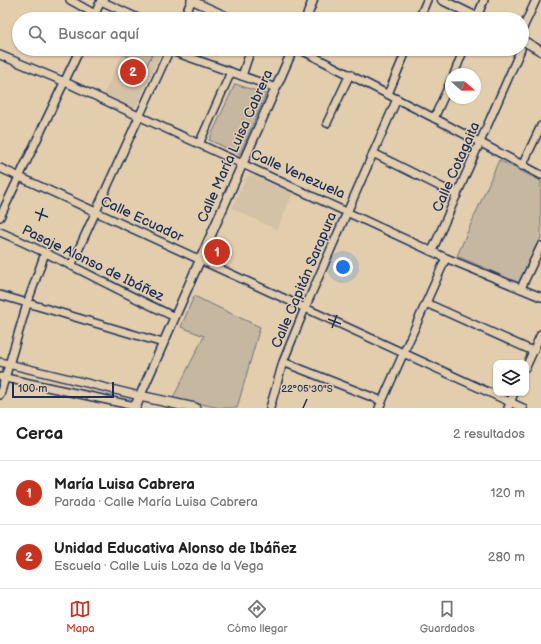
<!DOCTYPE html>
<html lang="es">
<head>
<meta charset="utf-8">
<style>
	body { margin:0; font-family:"Balsamiq Sans",sans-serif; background:#f6f6f6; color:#222 }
	.controls { position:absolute; right:12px; bottom:12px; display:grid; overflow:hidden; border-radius:8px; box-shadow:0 1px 3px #0004 }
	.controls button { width:36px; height:36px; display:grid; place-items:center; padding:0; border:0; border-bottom:1px solid #e0e0e0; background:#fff; color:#222; font:20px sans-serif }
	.compass { position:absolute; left:445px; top:68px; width:36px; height:36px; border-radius:50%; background:#fff; box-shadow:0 1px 3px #0004; rotate:110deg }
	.scale { position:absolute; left:12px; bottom:10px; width:102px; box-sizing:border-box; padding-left:4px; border:2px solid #1b2f5e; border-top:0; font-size:11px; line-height:14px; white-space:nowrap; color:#1b2f5e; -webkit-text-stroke:3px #e2ceac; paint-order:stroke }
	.you { position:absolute; left:343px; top:267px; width:14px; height:14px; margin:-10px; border:3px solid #fff; border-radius:50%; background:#1a73e8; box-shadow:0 0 0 6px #1a73e833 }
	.badge { display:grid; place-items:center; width:26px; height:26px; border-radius:50%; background:#c8321e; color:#fff; font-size:13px; font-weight:700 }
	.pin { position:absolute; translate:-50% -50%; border:2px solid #fff; box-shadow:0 1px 4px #0006 }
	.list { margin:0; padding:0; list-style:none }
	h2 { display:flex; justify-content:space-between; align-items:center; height:52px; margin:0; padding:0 16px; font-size:17px }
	h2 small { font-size:13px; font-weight:400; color:#767676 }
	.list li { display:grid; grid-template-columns:26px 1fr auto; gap:12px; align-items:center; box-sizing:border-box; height:64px; padding:0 16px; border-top:1px solid #e0e0e0 }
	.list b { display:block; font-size:15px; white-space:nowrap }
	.list p { margin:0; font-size:13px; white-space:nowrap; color:#767676 }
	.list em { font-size:13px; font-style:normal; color:#767676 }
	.icon { flex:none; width:22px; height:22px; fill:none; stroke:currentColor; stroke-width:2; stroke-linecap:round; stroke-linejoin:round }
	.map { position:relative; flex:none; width:541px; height:408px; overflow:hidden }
	.search { position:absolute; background:#fff; box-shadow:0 1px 3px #0004; left:12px; right:12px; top:12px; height:44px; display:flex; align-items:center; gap:10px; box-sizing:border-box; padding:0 14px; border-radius:22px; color:#767676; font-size:15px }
	.sheet { height:180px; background:#fff }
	nav { display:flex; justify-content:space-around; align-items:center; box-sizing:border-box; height:56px; border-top:1px solid #e0e0e0; background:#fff; font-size:11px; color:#767676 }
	nav a { display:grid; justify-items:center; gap:2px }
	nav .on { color:#c8321e }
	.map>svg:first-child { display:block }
	.built { fill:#d3c2a6 }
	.green { fill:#c5b7a0; stroke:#70737f }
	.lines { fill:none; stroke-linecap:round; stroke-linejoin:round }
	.minor-casing { stroke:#1b2f5e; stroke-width:10 }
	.tertiary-casing { stroke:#1b2f5e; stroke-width:11 }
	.secondary-casing { stroke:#1b2f5e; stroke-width:12 }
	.minor { stroke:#e2ceac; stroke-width:7 }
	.tertiary { stroke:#e2ceac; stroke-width:8 }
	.secondary { stroke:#e2ceac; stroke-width:9 }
	.ticks { fill:none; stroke:#1b2f5e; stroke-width:1.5 }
	.labels { text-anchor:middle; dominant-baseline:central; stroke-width:3; stroke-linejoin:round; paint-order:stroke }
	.street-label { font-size:14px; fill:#1b2f5e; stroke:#e2ceac }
	.ticks-label { font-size:10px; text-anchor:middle; fill:#1b2f5e; stroke:#e2ceac; stroke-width:3; stroke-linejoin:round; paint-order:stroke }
</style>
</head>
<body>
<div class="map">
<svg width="541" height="408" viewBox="0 0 541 408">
	<rect width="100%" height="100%" fill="#e2ceac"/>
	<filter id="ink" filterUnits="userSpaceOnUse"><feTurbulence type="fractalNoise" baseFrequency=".025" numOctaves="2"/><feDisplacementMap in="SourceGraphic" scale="8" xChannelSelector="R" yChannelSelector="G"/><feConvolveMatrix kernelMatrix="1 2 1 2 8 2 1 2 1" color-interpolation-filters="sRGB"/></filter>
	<g filter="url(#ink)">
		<!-- built -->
		<g class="built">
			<path d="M124 49H163L136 107 134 108 104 94Z"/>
			<path d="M252 175 293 193 277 230 232 208 246 178Z"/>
		</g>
		<!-- green -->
		<g class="green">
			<path d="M125 49H155L147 65 123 54Z"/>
			<path d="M235 84 266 94 240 154 209 140Z"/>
			<path d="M499 160 541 181V238L519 283 457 256Z"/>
			<path d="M194 296 260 327 237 408H220L173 398 204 336 181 327Z"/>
		</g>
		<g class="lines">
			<defs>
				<g id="minor">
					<path d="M70 0 95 14"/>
					<path d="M191 0 233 19"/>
					<path d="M101 1 140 19"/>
					<path d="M93 19 101 0"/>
					<path d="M183 19 192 0"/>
					<path d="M419 19 427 0"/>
					<path d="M476 19 484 0"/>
					<path d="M522 30 536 0"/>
					<path d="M299 49 434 118 541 175"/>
					<path d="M169 50 276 88"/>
					<path d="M0 55 65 82 446 258 541 297"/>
					<path d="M454 74 464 49"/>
					<path d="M242 76 251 49"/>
					<path d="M388 94 407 49"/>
					<path d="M434 118 451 81"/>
					<path d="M327 123 350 74"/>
					<path d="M199 144 231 72"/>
					<path d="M373 153 457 195"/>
					<path d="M522 166 541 126"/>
					<path d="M0 168 523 408"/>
					<path d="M0 217 80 49"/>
					<path d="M0 232C59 257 116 290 175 317"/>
					<path d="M432 251 521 49"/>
					<path d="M71 266 170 49"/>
					<path d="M521 288 541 246"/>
					<path d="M0 295 163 343"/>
					<path d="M426 303 533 351"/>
					<path d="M0 362 140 396"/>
					<path d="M283 362 382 401"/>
					<path d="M526 367 541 334"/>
					<path d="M1 377 135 406"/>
					<path d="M0 395 27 304 45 253"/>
					<path d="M270 408 283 362 305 308 397 99"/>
					<path d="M379 408 446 258"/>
					<path d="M508 408 514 393"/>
				</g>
				<g id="tertiary">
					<path d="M442 0 481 19"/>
					<path d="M306 19 313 0"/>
					<path d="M522 40 541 51"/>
					<path d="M140 396 293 49"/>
				</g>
				<path id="secondary" d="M135 408 140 396 195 408"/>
			</defs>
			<!-- minor casing -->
			<use href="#minor" class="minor-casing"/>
			<!-- tertiary casing -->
			<use href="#tertiary" class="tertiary-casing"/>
			<!-- secondary casing -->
			<use href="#secondary" class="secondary-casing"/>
			<!-- minor -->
			<use href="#minor" class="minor"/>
			<!-- tertiary -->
			<use href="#tertiary" class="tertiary"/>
			<!-- secondary -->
			<use href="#secondary" class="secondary"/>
		</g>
	</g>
	<!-- ticks -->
	<path class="ticks" d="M35 212 48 217M39 221 43 208M328 319 341 324M332 328 337 315M303 408 307 399"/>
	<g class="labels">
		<!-- street labels -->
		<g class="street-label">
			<text transform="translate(235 146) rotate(-66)">Calle María Luisa Cabrera</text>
			<text transform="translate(456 167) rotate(-66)">Calle Cotagaita</text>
			<text transform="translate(298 174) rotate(24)">Calle Venezuela</text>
			<text transform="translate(142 219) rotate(25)">Calle Ecuador</text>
			<text transform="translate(93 263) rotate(26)">Pasaje Alonso de Ibáñez</text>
			<text transform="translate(304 280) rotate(-67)">Calle Capitán Sarapura</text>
		</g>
	</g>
	<g class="ticks-label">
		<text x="307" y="392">22°05'30"S</text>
	</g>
</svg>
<div class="controls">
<button><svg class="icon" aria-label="layers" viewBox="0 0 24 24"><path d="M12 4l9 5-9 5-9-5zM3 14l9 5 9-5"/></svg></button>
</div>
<svg class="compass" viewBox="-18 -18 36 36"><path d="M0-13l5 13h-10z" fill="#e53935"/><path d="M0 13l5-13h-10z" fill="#767676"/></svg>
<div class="scale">100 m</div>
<div class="you"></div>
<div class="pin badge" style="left:217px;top:252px">1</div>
<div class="pin badge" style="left:133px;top:72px">2</div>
<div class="search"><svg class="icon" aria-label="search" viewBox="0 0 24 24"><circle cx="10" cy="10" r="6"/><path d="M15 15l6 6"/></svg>Buscar aquí</div>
</div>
<section class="sheet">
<h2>Cerca<small>2 resultados</small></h2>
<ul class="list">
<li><span class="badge">1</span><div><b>María Luisa Cabrera</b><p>Parada · Calle María Luisa Cabrera</p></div><em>120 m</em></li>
<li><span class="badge">2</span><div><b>Unidad Educativa Alonso de Ibáñez</b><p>Escuela · Calle Luis Loza de la Vega</p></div><em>280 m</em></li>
</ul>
</section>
<nav>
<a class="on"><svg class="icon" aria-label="map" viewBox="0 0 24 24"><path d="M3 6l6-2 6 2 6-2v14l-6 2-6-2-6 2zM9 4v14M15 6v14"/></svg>Mapa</a>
<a><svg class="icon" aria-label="directions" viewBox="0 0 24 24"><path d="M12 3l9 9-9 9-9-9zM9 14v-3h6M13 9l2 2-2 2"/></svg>Cómo llegar</a>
<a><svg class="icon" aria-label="saved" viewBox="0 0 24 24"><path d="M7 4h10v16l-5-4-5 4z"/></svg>Guardados</a>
</nav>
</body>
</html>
